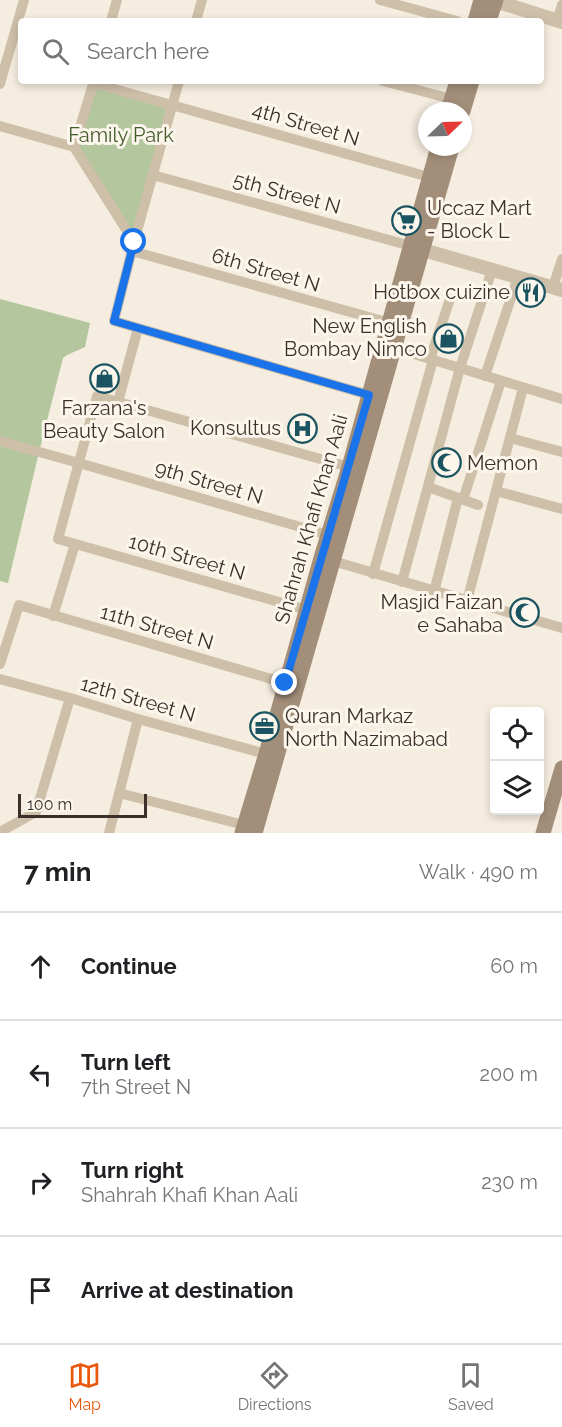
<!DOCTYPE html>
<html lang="en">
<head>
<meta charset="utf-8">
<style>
	body { margin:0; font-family:Raleway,sans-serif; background:#f6f6f6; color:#202124 }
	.controls { position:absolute; right:18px; bottom:18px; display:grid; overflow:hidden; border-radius:6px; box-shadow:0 3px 9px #0003 }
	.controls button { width:54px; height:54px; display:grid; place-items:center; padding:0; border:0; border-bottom:2px solid #e0e0e0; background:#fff; color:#202124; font:30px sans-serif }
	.compass { position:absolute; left:418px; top:102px; width:54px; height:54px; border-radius:50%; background:#fff; box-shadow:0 3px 9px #0003; rotate:67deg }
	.scale { position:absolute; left:18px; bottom:15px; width:129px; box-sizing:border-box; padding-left:6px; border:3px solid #3b312a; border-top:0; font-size:16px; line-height:21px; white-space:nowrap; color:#3b312a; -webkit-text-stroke:4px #fcf6ec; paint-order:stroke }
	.stop { position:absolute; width:18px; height:18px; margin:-14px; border:4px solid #1a73e8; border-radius:50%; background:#fff }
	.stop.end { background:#1a73e8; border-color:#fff; box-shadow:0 2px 6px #0008 }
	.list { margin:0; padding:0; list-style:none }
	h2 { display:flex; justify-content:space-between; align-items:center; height:78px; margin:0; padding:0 24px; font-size:26px }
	h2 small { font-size:20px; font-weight:400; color:#757577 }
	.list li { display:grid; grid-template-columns:39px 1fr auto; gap:18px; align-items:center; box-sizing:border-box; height:108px; padding:0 24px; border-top:2px solid #e0e0e0 }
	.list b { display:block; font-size:22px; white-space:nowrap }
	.list p { margin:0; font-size:20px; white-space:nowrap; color:#757577 }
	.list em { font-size:20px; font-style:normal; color:#757577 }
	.icon { flex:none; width:33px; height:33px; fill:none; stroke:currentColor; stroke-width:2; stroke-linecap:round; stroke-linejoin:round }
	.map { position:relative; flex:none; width:562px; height:833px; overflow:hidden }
	.search { position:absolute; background:#fff; box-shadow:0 3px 9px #0003; left:18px; right:18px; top:18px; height:66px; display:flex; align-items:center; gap:15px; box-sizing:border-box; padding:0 21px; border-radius:6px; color:#757577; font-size:22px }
	.sheet { height:510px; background:#fff }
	nav { display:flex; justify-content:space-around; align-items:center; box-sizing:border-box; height:84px; border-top:2px solid #e0e0e0; background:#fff; font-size:16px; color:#757577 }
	nav a { display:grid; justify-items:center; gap:3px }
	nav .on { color:#ea580c }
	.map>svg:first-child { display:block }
	.green { fill:#b3c69d }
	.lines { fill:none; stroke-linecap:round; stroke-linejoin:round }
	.minor { stroke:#cebfa9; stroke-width:10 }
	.tertiary { stroke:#cebfa9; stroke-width:14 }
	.secondary { stroke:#a38e7a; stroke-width:15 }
	.route { stroke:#1a73e8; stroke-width:8 }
	.labels { text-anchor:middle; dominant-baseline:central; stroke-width:6; stroke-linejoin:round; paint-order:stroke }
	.street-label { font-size:20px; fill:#3b312a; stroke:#fcf6ec }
	.park-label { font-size:20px; fill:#445c2b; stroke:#fcf6ec }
	.poi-label { font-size:20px; fill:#3b312a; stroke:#fcf6ec; text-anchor:end }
</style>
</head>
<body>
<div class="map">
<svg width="562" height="833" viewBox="0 0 562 833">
	<rect width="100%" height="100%" fill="#f5eddf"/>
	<!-- green -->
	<g class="green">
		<path d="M93 83 172 105 134 242 74 147Z"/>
		<path d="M0 299 90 323 85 347 67 355 63 358 39 452 8 583 0 581Z"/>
	</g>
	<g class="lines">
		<!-- minor -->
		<g class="minor">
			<path d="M380 0 457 21"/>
			<path d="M111 21 117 0"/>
			<path d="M196 21 202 0"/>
			<path d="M557 21 562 5"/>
			<path d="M179 81 134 242 114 321 369 395"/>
			<path d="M383 81 452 99"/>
			<path d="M93 83 429 177"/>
			<path d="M0 84 24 0"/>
			<path d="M0 126 74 147 134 242"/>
			<path d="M74 147 94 81"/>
			<path d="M153 175 411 246"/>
			<path d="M132 251 390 323"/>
			<path d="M553 287 562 259"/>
			<path d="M394 348 562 399"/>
			<path d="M430 359 450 299"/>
			<path d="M485 376 518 277"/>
			<path d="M118 402 138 328"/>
			<path d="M510 438 562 452"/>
			<path d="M0 441 79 463 328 535"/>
			<path d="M428 487 478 505"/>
			<path d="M496 491 562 509"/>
			<path d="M463 500 501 381"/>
			<path d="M333 561 562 628"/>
			<path d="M373 574 433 360"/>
			<path d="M402 582 460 368 492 270"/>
			<path d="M434 592 458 498"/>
			<path d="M467 601 523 388"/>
			<path d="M307 610 58 539 97 396 349 467"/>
			<path d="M53 616 75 544"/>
			<path d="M0 664 19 605 285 683"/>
			<path d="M0 679 70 698 138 719 266 754"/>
			<path d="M119 793 244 825"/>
			<path d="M0 832 36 812 70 698"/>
			<path d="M109 833 138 719"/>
		</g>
		<!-- tertiary -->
		<g class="tertiary">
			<path d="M492 0 562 22"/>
			<path d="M413 247 562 290"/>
		</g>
		<!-- secondary -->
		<g class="secondary">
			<path d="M475 21 481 0"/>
			<path d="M489 21 496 0"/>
			<path d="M448 111 457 81"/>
			<path d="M463 111 472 81"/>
			<path d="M242 833 266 754 321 558 349 467 438 147"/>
			<path d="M255 833 452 147"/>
			<path d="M543 833 562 768"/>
		</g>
	</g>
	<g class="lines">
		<!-- route -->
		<path class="route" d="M134 242 114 321 369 395 285 683"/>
	</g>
	<!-- icons -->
	<defs>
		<symbol id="supermarket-ring" viewBox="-11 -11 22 22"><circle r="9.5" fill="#fcf6ec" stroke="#1b5461" stroke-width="1.5"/><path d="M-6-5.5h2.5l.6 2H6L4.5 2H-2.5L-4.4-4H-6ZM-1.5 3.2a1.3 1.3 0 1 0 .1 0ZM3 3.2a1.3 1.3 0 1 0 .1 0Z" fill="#1b5461"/></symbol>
		<symbol id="restaurant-ring" viewBox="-11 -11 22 22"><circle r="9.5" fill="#fcf6ec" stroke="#1b5461" stroke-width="1.5"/><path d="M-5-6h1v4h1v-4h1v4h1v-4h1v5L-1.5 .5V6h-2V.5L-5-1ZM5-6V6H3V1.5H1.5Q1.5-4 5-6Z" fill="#1b5461"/></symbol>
		<symbol id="shop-ring" viewBox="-11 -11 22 22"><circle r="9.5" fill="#fcf6ec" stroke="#1b5461" stroke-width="1.5"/><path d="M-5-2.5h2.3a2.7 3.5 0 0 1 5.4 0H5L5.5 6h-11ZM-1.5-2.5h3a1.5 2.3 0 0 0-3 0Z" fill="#1b5461"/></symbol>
		<symbol id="hospital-ring" viewBox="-11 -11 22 22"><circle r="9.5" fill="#fcf6ec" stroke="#1b5461" stroke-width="1.5"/><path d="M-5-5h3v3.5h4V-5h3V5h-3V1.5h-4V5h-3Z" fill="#1b5461"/></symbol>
		<symbol id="mosque-ring" viewBox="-11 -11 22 22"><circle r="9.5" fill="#fcf6ec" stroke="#1b5461" stroke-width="1.5"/><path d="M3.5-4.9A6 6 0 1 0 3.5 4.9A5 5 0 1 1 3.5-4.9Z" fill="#1b5461"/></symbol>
		<symbol id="office-ring" viewBox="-11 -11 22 22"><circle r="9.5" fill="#fcf6ec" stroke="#1b5461" stroke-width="1.5"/><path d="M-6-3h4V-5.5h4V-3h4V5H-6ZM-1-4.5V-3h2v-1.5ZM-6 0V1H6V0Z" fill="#1b5461"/></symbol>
	</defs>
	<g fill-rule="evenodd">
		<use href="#supermarket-ring" x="390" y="204" width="33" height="33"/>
		<use href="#restaurant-ring" x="514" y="276" width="33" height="33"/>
		<use href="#shop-ring" x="432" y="322" width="33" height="33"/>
		<use href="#shop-ring" x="88" y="362" width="33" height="33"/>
		<use href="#hospital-ring" x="286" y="412" width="33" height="33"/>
		<use href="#mosque-ring" x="430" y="446" width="33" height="33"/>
		<use href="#mosque-ring" x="508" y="596" width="33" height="33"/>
		<use href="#office-ring" x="248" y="710" width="33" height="33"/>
	</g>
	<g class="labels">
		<!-- street labels -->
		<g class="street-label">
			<text transform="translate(306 124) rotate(16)">4th Street N</text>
			<text transform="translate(287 193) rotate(15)">5th Street N</text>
			<text transform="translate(266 270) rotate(16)">6th Street N</text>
			<text transform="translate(209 482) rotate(16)">9th Street N</text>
			<text transform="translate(311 519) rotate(-74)">Shahrah Khafi Khan Aali</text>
			<text transform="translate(187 557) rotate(16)">10th Street N</text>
			<text transform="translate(157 627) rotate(16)">11th Street N</text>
			<text transform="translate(138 699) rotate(16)">12th Street N</text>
		</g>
		<!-- park labels -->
		<g class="park-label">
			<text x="121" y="135">Family Park</text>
		</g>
		<!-- poi labels -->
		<g class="poi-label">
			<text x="427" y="208" text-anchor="start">Uccaz Mart<tspan x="427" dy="23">- Block L</tspan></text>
			<text x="510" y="292">Hotbox cuizine</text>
			<text x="427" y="326">New English<tspan x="427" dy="23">Bombay Nimco</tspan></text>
			<text x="104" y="408" text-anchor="middle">Farzana's<tspan x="104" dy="23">Beauty Salon</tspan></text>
			<text x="281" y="428">Konsultus</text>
			<text x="467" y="463" text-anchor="start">Memon</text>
			<text x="503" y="602">Masjid Faizan<tspan x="503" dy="23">e Sahaba</tspan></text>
			<text x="285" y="716" text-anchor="start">Quran Markaz<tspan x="285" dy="23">North Nazimabad</tspan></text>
		</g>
	</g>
</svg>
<div class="controls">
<button><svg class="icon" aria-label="locate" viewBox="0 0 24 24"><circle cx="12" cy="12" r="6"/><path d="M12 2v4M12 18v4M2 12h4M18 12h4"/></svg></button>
<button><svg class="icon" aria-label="layers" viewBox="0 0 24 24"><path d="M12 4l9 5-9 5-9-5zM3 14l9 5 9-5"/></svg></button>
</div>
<svg class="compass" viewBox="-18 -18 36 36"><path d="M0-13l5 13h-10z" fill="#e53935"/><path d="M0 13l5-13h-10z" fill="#757577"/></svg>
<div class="scale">100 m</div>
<div class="stop" style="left:134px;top:242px"></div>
<div class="stop end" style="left:285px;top:683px"></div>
<div class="search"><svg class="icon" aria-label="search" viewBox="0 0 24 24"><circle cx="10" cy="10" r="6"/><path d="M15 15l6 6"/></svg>Search here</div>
</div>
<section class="sheet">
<h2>7 min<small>Walk · 490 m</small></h2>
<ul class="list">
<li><svg class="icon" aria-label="ahead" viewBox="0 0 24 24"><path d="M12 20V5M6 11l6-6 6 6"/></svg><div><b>Continue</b></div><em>60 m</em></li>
<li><svg class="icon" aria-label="left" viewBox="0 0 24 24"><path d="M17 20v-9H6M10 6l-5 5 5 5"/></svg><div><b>Turn left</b><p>7th Street N</p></div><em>200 m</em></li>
<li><svg class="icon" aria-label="right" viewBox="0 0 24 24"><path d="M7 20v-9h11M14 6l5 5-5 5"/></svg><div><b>Turn right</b><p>Shahrah Khafi Khan Aali</p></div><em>230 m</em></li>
<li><svg class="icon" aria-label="arrive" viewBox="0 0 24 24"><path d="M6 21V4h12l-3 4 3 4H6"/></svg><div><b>Arrive at destination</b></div></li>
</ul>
</section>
<nav>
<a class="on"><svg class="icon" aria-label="map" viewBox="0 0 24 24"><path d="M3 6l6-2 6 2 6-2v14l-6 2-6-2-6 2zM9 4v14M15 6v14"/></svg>Map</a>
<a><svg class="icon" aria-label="directions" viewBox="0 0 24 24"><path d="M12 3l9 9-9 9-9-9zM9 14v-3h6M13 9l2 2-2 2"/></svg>Directions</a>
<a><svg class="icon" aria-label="saved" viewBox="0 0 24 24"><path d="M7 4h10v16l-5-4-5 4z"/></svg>Saved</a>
</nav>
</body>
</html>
